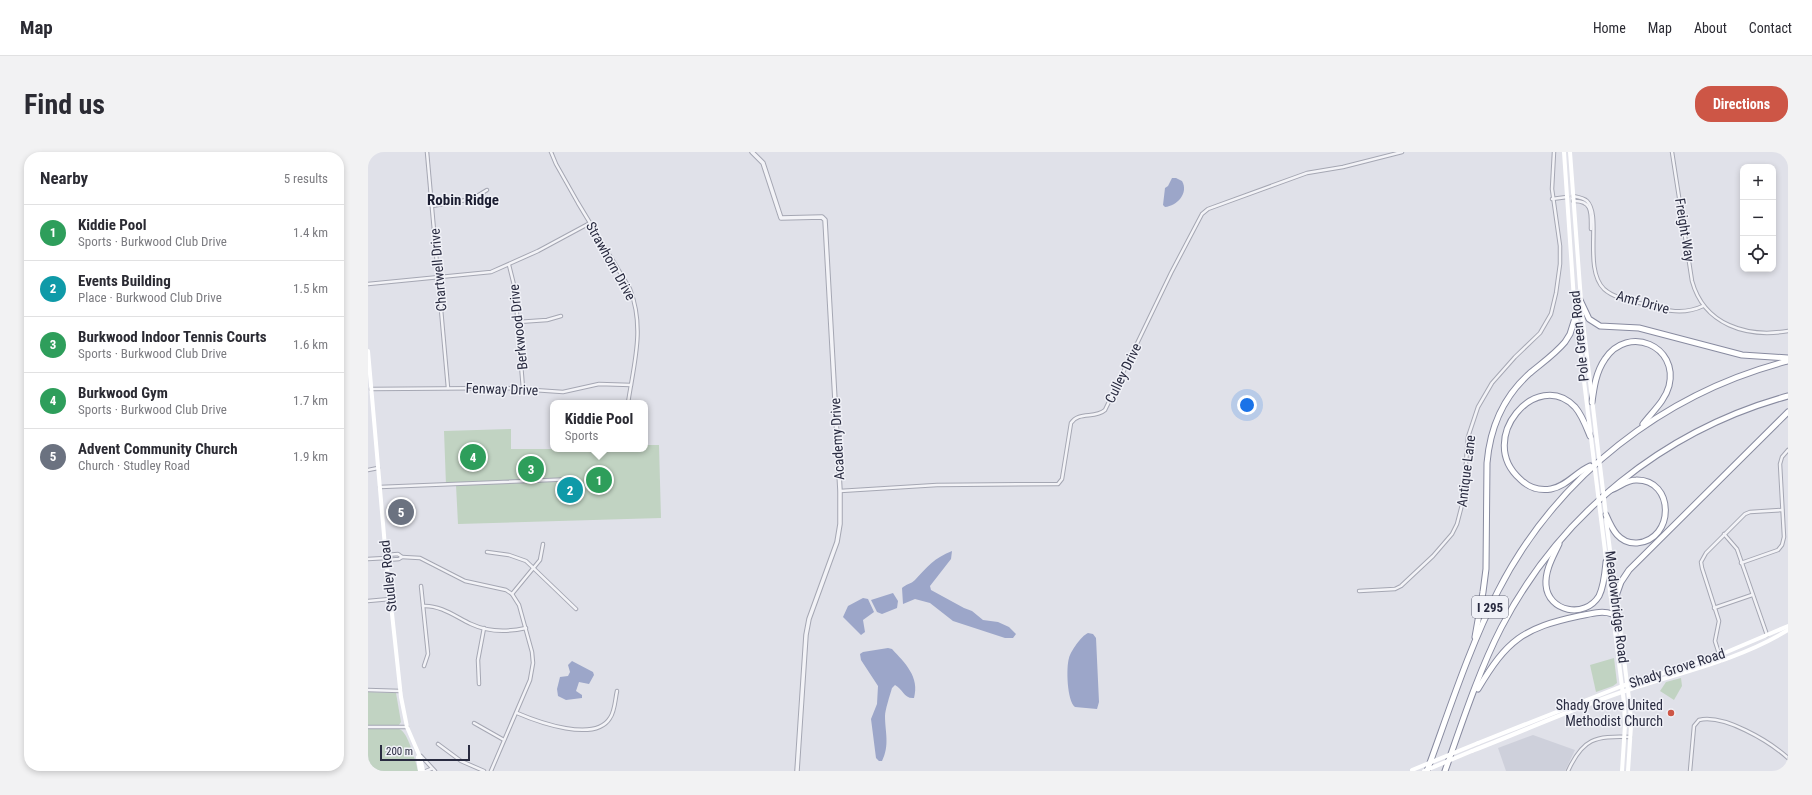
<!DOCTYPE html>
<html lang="en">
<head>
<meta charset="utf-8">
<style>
	body { margin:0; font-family:"Roboto Condensed",sans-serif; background:#f2f2f3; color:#2b2b33 }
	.controls { position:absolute; right:12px; top:12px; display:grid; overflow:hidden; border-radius:8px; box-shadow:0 2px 6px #0003 }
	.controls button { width:36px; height:36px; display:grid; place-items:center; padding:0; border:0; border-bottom:1px solid #e1e1e2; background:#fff; color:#2b2b33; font:20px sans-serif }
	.scale { position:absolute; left:12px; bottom:10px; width:90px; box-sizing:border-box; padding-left:4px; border:2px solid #292b40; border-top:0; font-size:11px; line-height:14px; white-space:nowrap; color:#292b40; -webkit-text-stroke:3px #f0f1f7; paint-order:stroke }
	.you { position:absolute; left:879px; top:253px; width:14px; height:14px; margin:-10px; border:3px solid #fff; border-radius:50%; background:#1a73e8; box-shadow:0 0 0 6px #1a73e833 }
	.badge { display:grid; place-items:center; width:26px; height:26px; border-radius:50%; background:#cd5646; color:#fff; font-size:13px; font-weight:700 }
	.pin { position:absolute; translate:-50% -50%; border:2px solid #fff; box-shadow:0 1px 4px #0006 }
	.popup { position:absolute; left:182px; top:248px; width:98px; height:52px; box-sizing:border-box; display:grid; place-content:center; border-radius:8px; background:#fff; filter:drop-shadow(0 1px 3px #0005); font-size:13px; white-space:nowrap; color:#7c7c81 }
	.popup b { font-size:15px; color:#2b2b33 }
	.popup::after { content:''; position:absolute; left:50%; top:100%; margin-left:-8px; border:8px solid transparent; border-top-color:#fff }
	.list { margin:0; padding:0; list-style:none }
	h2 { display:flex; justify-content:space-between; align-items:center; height:52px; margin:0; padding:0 16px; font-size:17px }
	h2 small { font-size:13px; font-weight:400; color:#7c7c81 }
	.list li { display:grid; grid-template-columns:26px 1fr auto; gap:12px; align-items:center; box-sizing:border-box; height:56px; padding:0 16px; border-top:1px solid #e1e1e2 }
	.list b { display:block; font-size:15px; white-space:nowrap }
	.list p { margin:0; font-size:13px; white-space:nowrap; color:#7c7c81 }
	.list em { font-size:13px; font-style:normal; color:#7c7c81 }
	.icon { flex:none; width:22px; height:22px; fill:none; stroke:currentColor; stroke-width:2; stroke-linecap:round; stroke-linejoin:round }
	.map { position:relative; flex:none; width:1420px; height:619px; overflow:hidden; border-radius:16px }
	header { display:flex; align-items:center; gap:24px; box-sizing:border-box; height:56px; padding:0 20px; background:#fff; border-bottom:1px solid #e1e1e2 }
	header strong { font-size:19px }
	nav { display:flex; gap:22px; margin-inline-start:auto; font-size:14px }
	.intro { display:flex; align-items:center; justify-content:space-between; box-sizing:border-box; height:96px; padding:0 24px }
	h1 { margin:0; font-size:28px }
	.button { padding:10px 18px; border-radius:16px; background:#cd5646; color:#fff; font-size:14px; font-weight:700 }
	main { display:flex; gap:24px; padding:0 24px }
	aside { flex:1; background:#fff; border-radius:16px; box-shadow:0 2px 6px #0003 }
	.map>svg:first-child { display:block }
	.built { fill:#ced0db }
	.green { fill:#c1d3c2 }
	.water { fill:#9ca6c9 }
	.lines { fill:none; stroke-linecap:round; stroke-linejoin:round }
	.minor-casing { stroke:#a5a7b3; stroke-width:4.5 }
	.tertiary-casing { stroke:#a5a7b3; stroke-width:5.5 }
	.motorway-casing { stroke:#888ba0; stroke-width:7 }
	.minor { stroke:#f3f3f7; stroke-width:2.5 }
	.tertiary { stroke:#f3f3f7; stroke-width:3.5 }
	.secondary { stroke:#fff; stroke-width:4 }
	.motorway { stroke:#fff; stroke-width:5 }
	.secondary-bridge { stroke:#fff; stroke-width:4 }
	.poi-dot { fill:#cd5646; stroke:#f0f1f7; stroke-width:1.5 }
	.labels { text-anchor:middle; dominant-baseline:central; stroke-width:3; stroke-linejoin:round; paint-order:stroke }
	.shield { fill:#f0f1f7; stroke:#656677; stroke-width:1 }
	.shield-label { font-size:13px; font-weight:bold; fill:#292b40 }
	.street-label { font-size:14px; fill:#292b40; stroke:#f0f1f7 }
	.poi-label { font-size:14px; fill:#292b40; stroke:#f0f1f7; text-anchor:end }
	.neighbourhood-label { font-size:15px; font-weight:bold; fill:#1b1d31; stroke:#f0f1f7 }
</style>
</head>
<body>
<header>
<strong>Map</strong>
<nav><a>Home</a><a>Map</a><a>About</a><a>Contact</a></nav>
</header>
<div class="intro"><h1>Find us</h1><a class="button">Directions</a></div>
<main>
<aside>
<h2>Nearby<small>5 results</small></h2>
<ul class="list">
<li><span class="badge" style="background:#2e9e5b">1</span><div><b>Kiddie Pool</b><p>Sports · Burkwood Club Drive</p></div><em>1.4 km</em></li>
<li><span class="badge" style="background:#0f9aa8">2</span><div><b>Events Building</b><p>Place · Burkwood Club Drive</p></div><em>1.5 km</em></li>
<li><span class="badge" style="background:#2e9e5b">3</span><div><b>Burkwood Indoor Tennis Courts</b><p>Sports · Burkwood Club Drive</p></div><em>1.6 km</em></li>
<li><span class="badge" style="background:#2e9e5b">4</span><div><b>Burkwood Gym</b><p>Sports · Burkwood Club Drive</p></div><em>1.7 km</em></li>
<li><span class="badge" style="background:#6b7280">5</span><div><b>Advent Community Church</b><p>Church · Studley Road</p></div><em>1.9 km</em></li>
</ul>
</aside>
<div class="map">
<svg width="1420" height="619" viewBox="0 0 1420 619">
	<rect width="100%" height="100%" fill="#e0e1e9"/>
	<!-- built -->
	<path class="built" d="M1165 583 1207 598 1197 619H1138L1130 596Z"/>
	<!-- green -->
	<g class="green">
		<path d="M143 277V297H277V293H291L293 366 90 372 88 333H78L76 279Z"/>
		<path d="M1246 506 1249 531 1245 534 1228 540 1222 513Z"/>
		<path d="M1313 526 1314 534 1306 548 1292 539 1298 530Z"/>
		<path d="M0 540 28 541 33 570 31 573 0 574Z"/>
		<path d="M0 577C8 577 24 575 31 577 40 579 48 611 50 619H0Z"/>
	</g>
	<!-- water -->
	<g class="water">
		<path d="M804 26H808L814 29C821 41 809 54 797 55L795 53 797 36 800 34Z"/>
		<path d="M584 399 583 407 562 434 563 438 596 456 604 459 615 468 630 470 641 475 648 482 645 486H637L585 469 562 451 547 447 535 452 534 436C538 432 543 432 547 428 559 415 566 406 584 399Z"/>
		<path d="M525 441 530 449 529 456 514 462 509 460 503 448Z"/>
		<path d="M495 446 500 447 506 460 495 468 497 480 493 483 475 465 480 454Z"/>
		<path d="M720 481 725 482 728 486 731 550 729 557 707 555C699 549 698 515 701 506 703 499 713 484 720 481Z"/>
		<path d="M520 496 524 497C537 511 552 525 546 546 536 547 535 537 527 533L524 536C522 543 517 558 517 564 517 580 522 593 514 609H511L508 606 503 567 509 552 510 534 493 508 492 502 495 500Z"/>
		<path d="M204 509 225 520 226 523 221 532 211 530 208 539 214 543V546L198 548 190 544 189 537 192 525 200 524 202 520 200 513Z"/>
	</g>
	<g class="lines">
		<defs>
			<g id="minor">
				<path d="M59 0 80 236"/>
				<path d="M183 0 188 12 210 51 262 137C277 176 266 211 260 251"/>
				<path d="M1304 0 1324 129C1336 173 1379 186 1420 179"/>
				<path d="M1205 44C1210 45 1216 46 1219 49 1234 64 1215 116 1236 137 1247 147 1265 149 1279 153 1298 159 1316 163 1335 154"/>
				<path d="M1184 47 1199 45"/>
				<path d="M1205 49C1225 48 1223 62 1223 77"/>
				<path d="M64 54 104 47 119 38"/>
				<path d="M141 113 147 137 155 237"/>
				<path d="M0 132 123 120 170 99 222 71"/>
				<path d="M150 170 179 168 193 164"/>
				<path d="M3 237 138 236 195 240 231 232 263 233"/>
				<path d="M0 318 10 316"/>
				<path d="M12 335 207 327"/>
				<path d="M472 339 569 333 690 332 694 327 703 271C711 259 727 267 737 258L803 121 834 62 840 57 939 21 975 15 1034 0"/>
				<path d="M1356 382 1369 397 1399 483"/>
				<path d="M119 400 141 403 158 409 208 457"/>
				<path d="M18 403 30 402 34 405 31 407 18 408"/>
				<path d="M34 405 52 406 97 429 138 438 144 442 151 453 164 500 165 511 162 528 123 619"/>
				<path d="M0 407 18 406"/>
				<path d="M1373 411 1410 398 1414 393 1416 385 1412 312 1414 305 1420 298"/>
				<path d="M53 434 60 502 56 514"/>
				<path d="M991 439 1027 437 1033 434 1065 404 1084 382 1089 372 1095 349 1100 285 1110 255 1124 231 1147 205 1172 181 1183 162 1188 141 1192 112V94L1184 37 1186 0"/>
				<path d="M144 442 172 408 175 392"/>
				<path d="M0 449 22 447"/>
				<path d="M55 454C73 453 88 465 103 472 120 480 140 480 158 476"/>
				<path d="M1346 456 1384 443"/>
				<path d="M1353 508 1347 489 1351 469 1334 416 1333 410 1338 401 1377 362 1382 360 1414 358"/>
				<path d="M111 532 110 508 116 476"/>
				<path d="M0 538 32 539"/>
				<path d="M149 561C170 570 227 591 242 566 247 559 247 548 249 539"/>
				<path d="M106 571 136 588"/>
				<path d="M0 575H39"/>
				<path d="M70 592 93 609 116 619"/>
				<path d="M53 604 67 619"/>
				<path d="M58 619 63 617"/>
				<path d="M1200 619C1215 586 1227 584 1262 585"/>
				<path d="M1322 619 1326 574 1331 568C1356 562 1401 589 1420 606"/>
			</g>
			<path id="tertiary" d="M384 0 395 11 413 66 454 65 457 68 472 339V372L469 390 441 467 438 483 429 619"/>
			<g id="motorway">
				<path d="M1212 148 1221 167 1232 174 1271 176 1374 203 1420 206"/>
				<path d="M1224 250C1226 235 1228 220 1237 207 1260 172 1311 194 1301 234 1297 249 1284 260 1275 272"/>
				<path d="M1222 314C1208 320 1199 334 1183 337 1171 339 1160 335 1152 327 1107 287 1169 215 1207 255 1214 263 1218 274 1222 284"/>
				<path d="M1238 363C1244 377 1251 392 1269 391 1307 388 1307 327 1268 328 1258 328 1252 335 1243 338"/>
				<path d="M1191 392C1185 405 1177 418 1178 433 1180 460 1217 467 1231 444 1236 434 1237 421 1238 410"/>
				<path d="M1248 444 1253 430 1261 418 1420 260"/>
				<path d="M1107 485 1115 440 1118 417 1119 311C1122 276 1136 244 1162 221 1174 211 1187 202 1197 190L1202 182 1208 163"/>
				<path d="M1110 537C1139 488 1155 476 1211 464 1222 462 1234 458 1244 462"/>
				<path d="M1059 619C1081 559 1101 496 1130 439 1189 324 1296 241 1420 209"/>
				<path d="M1077 619C1094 571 1110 521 1133 476 1192 362 1296 278 1420 244"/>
			</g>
		</defs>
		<!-- minor casing -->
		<use href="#minor" class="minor-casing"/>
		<!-- tertiary casing -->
		<use href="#tertiary" class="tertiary-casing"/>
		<!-- motorway casing -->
		<use href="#motorway" class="motorway-casing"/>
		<!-- minor -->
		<use href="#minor" class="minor"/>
		<!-- tertiary -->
		<use href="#tertiary" class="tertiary"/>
		<!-- secondary -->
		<g class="secondary">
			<path d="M1196 0 1206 148 1224 294"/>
			<path d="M1202 0 1214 162 1229 289"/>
			<path d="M0 199 18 406 33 545 39 575 52 605 55 619"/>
			<path d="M1233 367 1256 551 1257 573 1254 619"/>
			<path d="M1238 367 1262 554 1263 574 1260 619"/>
			<path d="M1110 591 1254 534 1347 505 1420 474"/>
			<path d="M1104 599C1156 579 1208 555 1260 538 1314 520 1371 508 1420 478"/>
			<path d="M50 605 52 619"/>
		</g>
		<!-- motorway -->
		<use href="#motorway" class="motorway"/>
		<!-- secondary-bridge -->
		<g class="secondary-bridge">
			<path d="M1229 289 1238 363"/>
			<path d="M1224 294 1233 367"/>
			<path d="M1044 618 1110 591"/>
			<path d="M1056 619 1104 599"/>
		</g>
	</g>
	<!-- markers -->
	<circle class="poi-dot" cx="1303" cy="561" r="4"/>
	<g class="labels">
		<!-- shield labels -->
		<rect class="shield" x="1104" y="444" width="36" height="22" rx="3"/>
		<g class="shield-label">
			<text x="1122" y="455">I 295</text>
		</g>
		<!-- street labels -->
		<g class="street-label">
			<text transform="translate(1317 78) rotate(81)">Freight Way</text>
			<text transform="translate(243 109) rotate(61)">Strawhorn Drive</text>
			<text transform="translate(70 118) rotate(-95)">Chartwell Drive</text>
			<text transform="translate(1275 150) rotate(15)">Amf Drive</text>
			<text transform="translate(150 175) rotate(-96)">Berkwood Drive</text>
			<text transform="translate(1211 184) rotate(-96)">Pole Green Road</text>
			<text transform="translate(755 221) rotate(-64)">Culley Drive</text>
			<text transform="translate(134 237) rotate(2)">Fenway Drive</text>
			<text transform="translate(469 287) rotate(-93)">Academy Drive</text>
			<text transform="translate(1098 319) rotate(-83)">Antique Lane</text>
			<text transform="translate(20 424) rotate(-96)">Studley Road</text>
			<text transform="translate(1249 455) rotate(83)">Meadowbridge Road</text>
			<text transform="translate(1309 516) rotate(-18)">Shady Grove Road</text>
		</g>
		<!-- poi labels -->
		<g class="poi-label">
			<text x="1295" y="553">Shady Grove United<tspan x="1295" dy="16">Methodist Church</tspan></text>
		</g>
		<!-- neighbourhood labels -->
		<g class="neighbourhood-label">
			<text x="95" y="48">Robin Ridge</text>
		</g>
	</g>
</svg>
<div class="controls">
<button>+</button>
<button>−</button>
<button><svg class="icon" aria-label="locate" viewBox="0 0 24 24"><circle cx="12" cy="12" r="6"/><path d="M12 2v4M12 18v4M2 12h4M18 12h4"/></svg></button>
</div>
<div class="scale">200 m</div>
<div class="you"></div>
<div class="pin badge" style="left:231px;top:328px;background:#2e9e5b">1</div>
<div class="popup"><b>Kiddie Pool</b>Sports</div>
<div class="pin badge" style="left:202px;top:338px;background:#0f9aa8">2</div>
<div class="pin badge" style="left:163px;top:317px;background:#2e9e5b">3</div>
<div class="pin badge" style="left:105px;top:305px;background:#2e9e5b">4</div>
<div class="pin badge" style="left:33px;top:360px;background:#6b7280">5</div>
</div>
</main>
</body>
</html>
